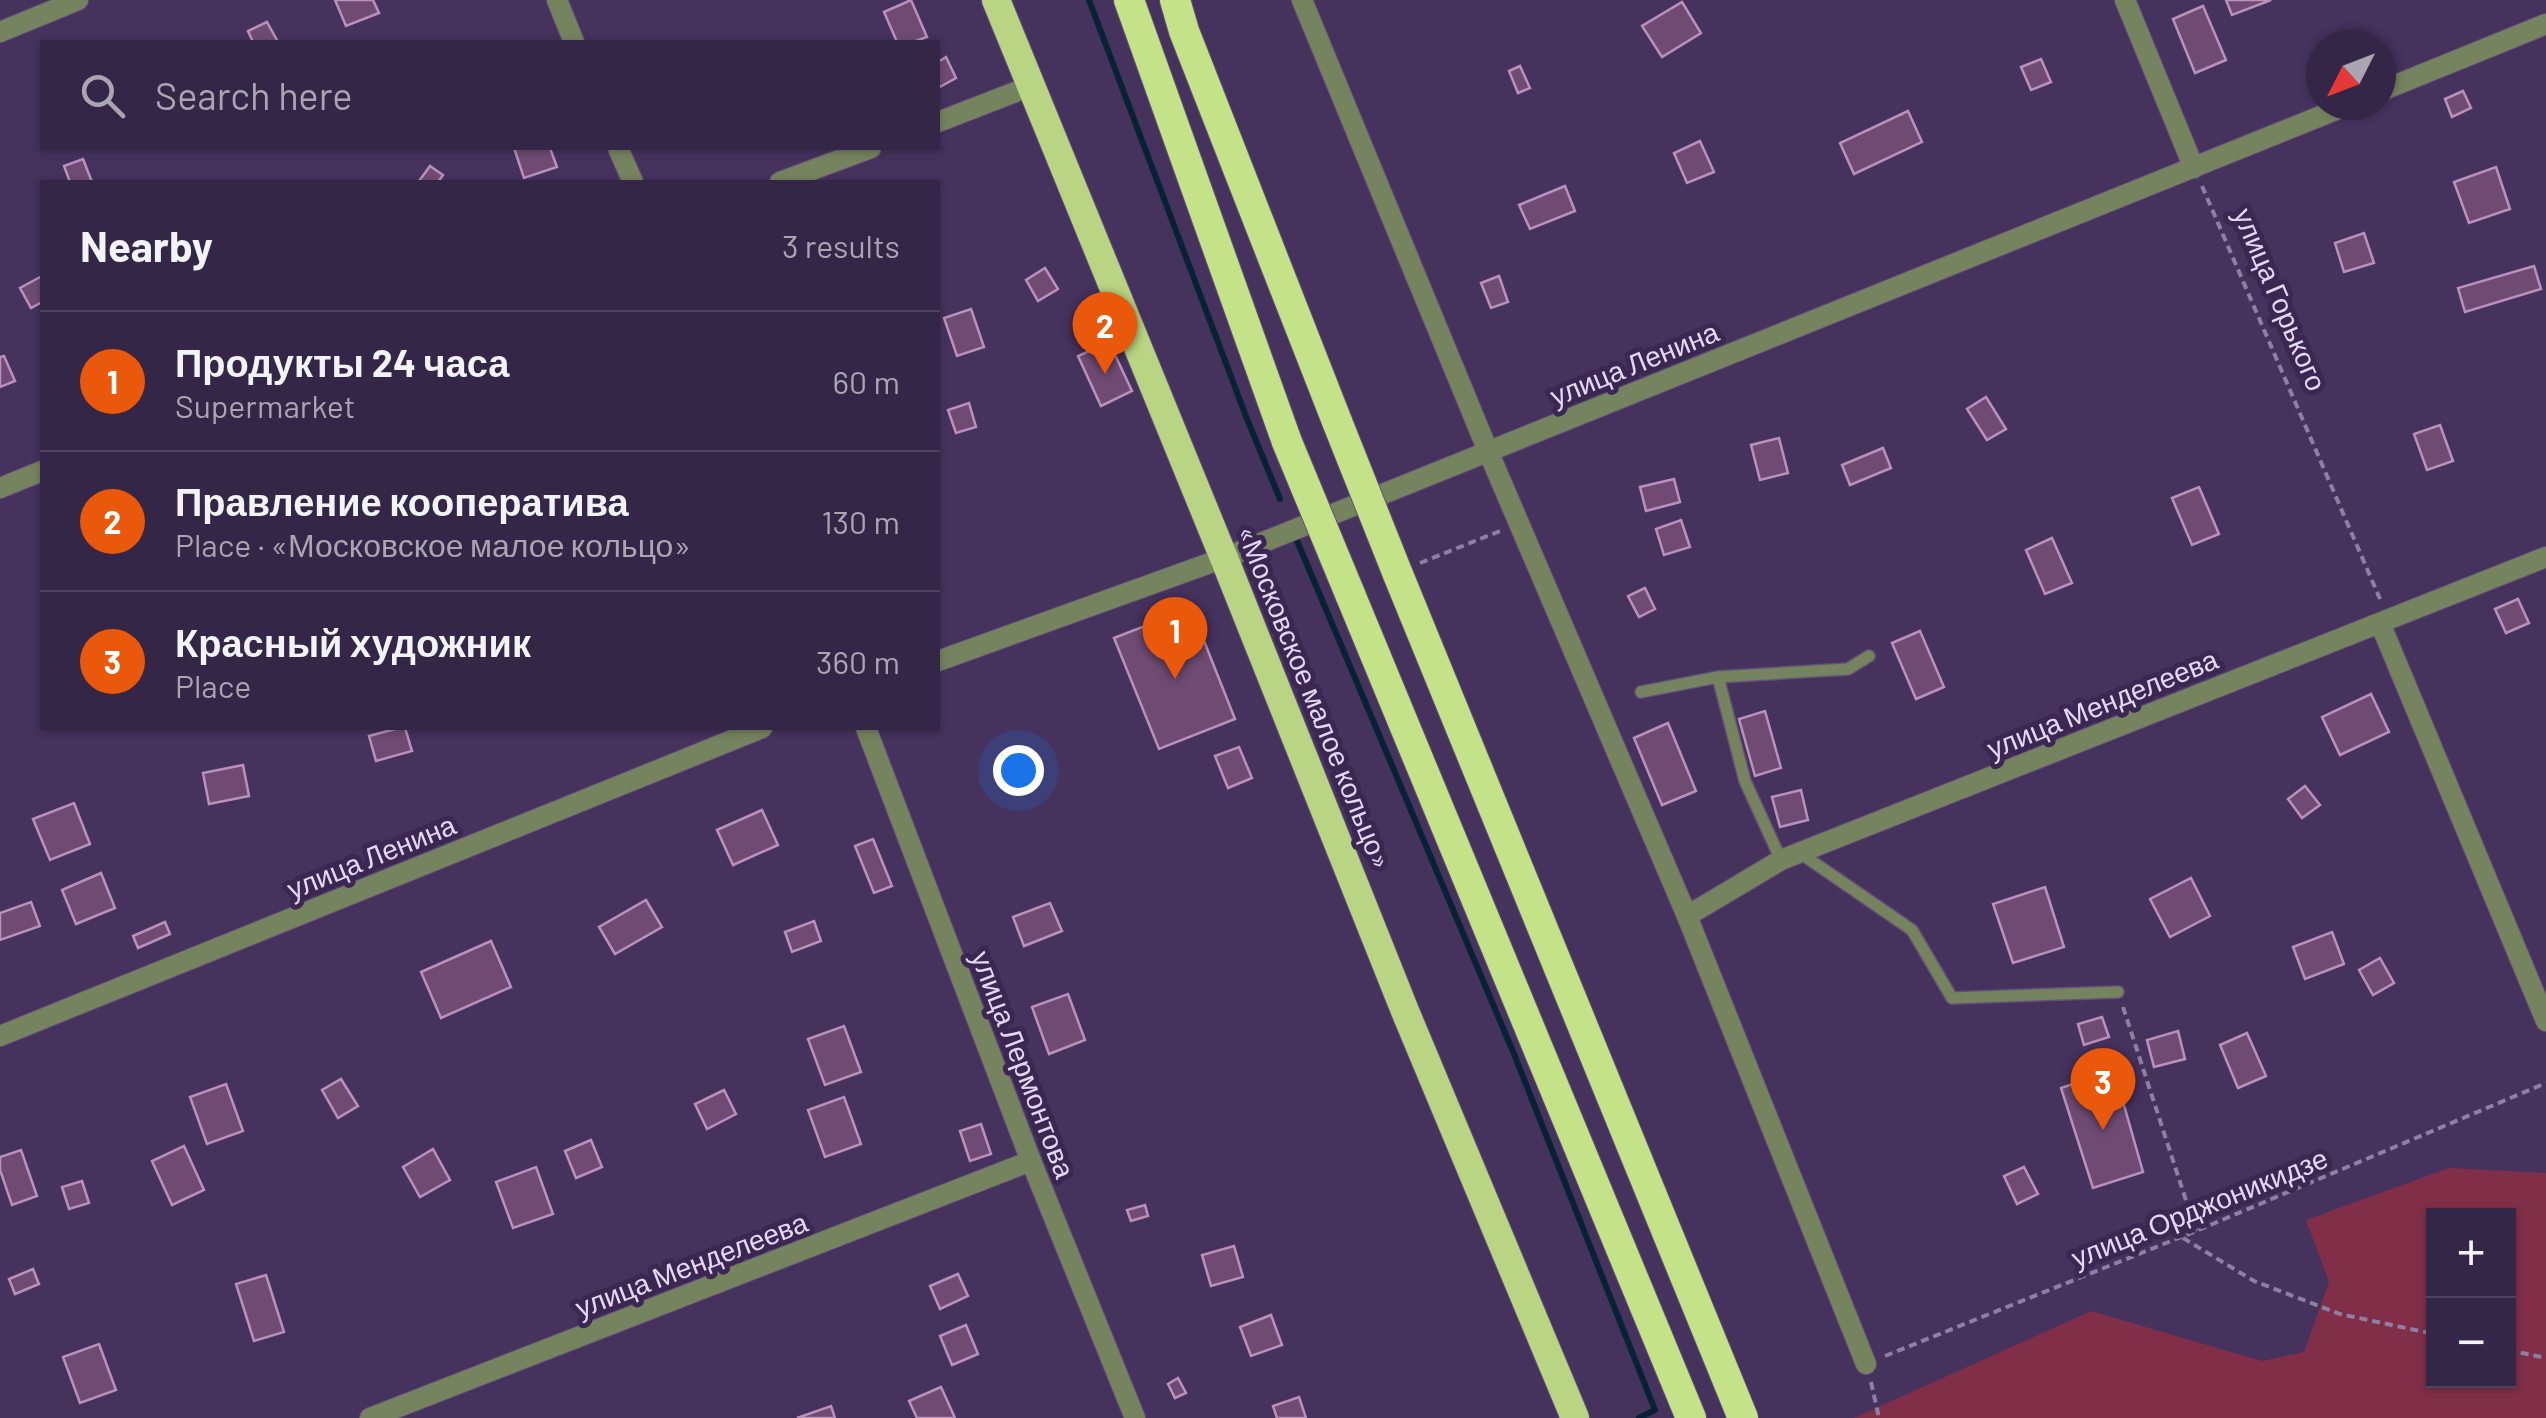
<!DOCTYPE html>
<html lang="en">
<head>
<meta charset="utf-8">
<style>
	body { margin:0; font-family:Barlow,sans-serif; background:#3f3251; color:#f1f3f6 }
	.controls { position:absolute; right:30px; bottom:30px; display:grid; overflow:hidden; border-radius:0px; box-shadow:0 2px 8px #0004 }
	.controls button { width:90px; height:90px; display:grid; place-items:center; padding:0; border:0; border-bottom:2px solid #4e435f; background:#342646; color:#f1f3f6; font:50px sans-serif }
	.compass { position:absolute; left:2306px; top:30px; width:90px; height:90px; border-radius:50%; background:#342646; box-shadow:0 2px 8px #0004; rotate:228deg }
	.you { position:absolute; left:1018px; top:770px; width:35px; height:35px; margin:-25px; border:8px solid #fff; border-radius:50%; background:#1a73e8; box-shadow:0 0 0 15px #1a73e833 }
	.badge { display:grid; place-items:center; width:65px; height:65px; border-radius:50%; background:#ea580c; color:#fff; font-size:32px; font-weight:700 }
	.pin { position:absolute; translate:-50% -82px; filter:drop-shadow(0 2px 5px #0008) }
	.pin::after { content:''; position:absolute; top:52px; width:35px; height:30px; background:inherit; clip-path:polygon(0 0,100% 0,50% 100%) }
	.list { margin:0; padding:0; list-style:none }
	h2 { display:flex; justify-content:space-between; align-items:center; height:130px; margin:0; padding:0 40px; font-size:42px }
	h2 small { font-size:32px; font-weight:400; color:#a9a5b3 }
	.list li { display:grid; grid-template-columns:65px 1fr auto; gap:30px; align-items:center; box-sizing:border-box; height:140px; padding:0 40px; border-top:2px solid #4e435f }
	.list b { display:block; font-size:38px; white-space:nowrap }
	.list p { margin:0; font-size:32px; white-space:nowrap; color:#a9a5b3 }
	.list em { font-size:32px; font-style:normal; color:#a9a5b3 }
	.icon { flex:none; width:55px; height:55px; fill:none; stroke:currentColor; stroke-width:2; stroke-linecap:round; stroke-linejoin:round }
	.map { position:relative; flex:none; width:2546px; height:1418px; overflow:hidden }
	.search { position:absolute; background:#342646; box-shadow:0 2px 8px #0004; left:40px; top:40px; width:900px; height:110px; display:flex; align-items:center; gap:25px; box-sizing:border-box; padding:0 35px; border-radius:0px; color:#a9a5b3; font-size:38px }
	.panel { position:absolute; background:#342646; box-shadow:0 2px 8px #0004; left:40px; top:180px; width:900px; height:550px; border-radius:0px }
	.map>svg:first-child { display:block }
	.green { fill:#812f49; fill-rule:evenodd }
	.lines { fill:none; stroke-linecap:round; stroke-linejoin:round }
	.stream { stroke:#082235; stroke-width:6 }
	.building { fill:#6f4b73; stroke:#b991bc; stroke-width:2.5 }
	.service-casing { stroke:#625078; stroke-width:14 }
	.minor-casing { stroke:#625078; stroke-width:22 }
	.tertiary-casing { stroke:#625078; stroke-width:22 }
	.trunk-casing { stroke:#625078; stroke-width:30 }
	.motorway-casing { stroke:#625078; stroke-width:32 }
	.path { stroke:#8e7fa3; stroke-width:4; stroke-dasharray:8 5; stroke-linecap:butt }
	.service { stroke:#76835f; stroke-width:11 }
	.minor { stroke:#76835f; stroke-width:20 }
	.tertiary { stroke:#76835f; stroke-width:20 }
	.trunk { stroke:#b9d482; stroke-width:28 }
	.motorway { stroke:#c4e287; stroke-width:30 }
	.motorway-bridge-casing { stroke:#625078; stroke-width:32; stroke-linecap:butt }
	.motorway-bridge { stroke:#c4e287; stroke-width:30 }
	.labels { text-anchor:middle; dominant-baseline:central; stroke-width:10; stroke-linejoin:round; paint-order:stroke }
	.street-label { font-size:28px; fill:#e4d9f4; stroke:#3b2752 }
</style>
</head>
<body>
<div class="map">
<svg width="2546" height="1418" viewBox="0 0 2546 1418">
	<rect width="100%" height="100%" fill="#45325d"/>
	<!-- green -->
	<path class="green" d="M2449 1168 2546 1173V1418H1854L2091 1311 2262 1361 2304 1352 2329 1282 2306 1220ZM2434 1216H2508V1380H2434Z"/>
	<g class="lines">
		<!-- stream -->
		<g class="stream">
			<path d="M1089 0 1247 419 1280 499"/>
			<path d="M1295 536 1514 1054 1655 1410 1639 1418"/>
		</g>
	</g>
	<!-- building -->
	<g class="building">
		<path d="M335 0H373L379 13 346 26Z"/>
		<path d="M911 0 927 37 913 42H897L884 12Z"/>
		<path d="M2226 0H2271L2232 15Z"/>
		<path d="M1682 2 1701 33 1662 57 1642 26Z"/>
		<path d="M2203 6 2226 60 2195 73 2173 19Z"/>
		<path d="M267 22 278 42H253L248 31Z"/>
		<path d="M946 57 956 78 938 88V62Z"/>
		<path d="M2041 59 2051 82 2031 90 2021 67Z"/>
		<path d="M1520 66 1530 88 1518 93 1509 71Z"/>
		<path d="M2463 91 2471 108 2452 117 2445 99Z"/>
		<path d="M1908 111 1922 142 1854 174 1840 143Z"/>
		<path d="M1700 141 1714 172 1687 183 1674 153Z"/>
		<path d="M514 148H550L557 167 524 178Z"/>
		<path d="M83 159 92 182H70L64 166Z"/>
		<path d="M430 166 443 175 438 182H421L419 181Z"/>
		<path d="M2496 167 2510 209 2469 223 2454 182Z"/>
		<path d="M1565 186 1575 211 1530 229 1519 205Z"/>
		<path d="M2364 233 2374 263 2344 272 2335 243Z"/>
		<path d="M2534 266 2541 289 2465 312 2458 288Z"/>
		<path d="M1045 268 1058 289 1038 301 1026 280Z"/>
		<path d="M42 276V302L31 308 20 288Z"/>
		<path d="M1499 276 1508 302 1491 308 1481 283Z"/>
		<path d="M971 309 984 347 957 356 944 318Z"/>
		<path d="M1109 342 1132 391 1101 406 1078 356Z"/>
		<path d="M4 356 15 381 0 387V357Z"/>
		<path d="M1986 397 2006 429 1987 440 1967 409Z"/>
		<path d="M969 403 976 427 956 433 948 410Z"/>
		<path d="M2440 425 2453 461 2427 470 2414 434Z"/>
		<path d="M1779 438 1788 473 1760 480 1751 445Z"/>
		<path d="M1883 448 1891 468 1850 485 1842 465Z"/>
		<path d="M1674 479 1680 502 1646 511 1640 487Z"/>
		<path d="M2199 487 2219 534 2192 545 2172 498Z"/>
		<path d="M1681 520 1690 547 1664 555 1656 529Z"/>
		<path d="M2052 538 2072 583 2045 594 2026 550Z"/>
		<path d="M1645 588 1655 609 1639 617 1628 596Z"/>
		<path d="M2518 599 2529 623 2506 633 2495 609Z"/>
		<path d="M1191 608 1235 719 1159 749 1114 638Z"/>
		<path d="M1920 631 1944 687 1916 699 1892 643Z"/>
		<path d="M2371 694 2389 732 2340 755 2322 717Z"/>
		<path d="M1765 711 1781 768 1755 776 1739 719Z"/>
		<path d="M1668 723 1696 791 1662 805 1634 738Z"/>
		<path d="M399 728H405L412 751 376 761 369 736Z"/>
		<path d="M1239 747 1252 778 1228 788 1215 756Z"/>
		<path d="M243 765 249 796 209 804 203 773Z"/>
		<path d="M2305 786 2320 805 2302 818 2288 799Z"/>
		<path d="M1801 790 1808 820 1780 827 1772 797Z"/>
		<path d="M74 803 90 844 50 860 33 819Z"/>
		<path d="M762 810 778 845 733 865 717 830Z"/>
		<path d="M873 839 892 886 874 893 855 846Z"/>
		<path d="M101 873 115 908 76 924 62 890Z"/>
		<path d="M2191 878 2210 916 2170 937 2150 899Z"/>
		<path d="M2045 887 2064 947 2013 963 1993 904Z"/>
		<path d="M646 900 662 927 615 954 599 927Z"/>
		<path d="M31 902 40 926 0 940V913Z"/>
		<path d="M1050 903 1062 931 1024 946 1013 917Z"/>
		<path d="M814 921 821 941 792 952 785 932Z"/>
		<path d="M165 922 170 934 138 948 133 936Z"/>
		<path d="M2332 932 2344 964 2305 979 2293 947Z"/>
		<path d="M491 941 511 987 441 1018 421 972Z"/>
		<path d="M2380 958 2394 983 2373 995 2359 970Z"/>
		<path d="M1068 994 1085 1040 1049 1054 1032 1007Z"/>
		<path d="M2102 1017 2109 1037 2084 1045 2078 1024Z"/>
		<path d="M844 1026 861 1072 825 1085 808 1039Z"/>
		<path d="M2178 1031 2185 1059 2154 1067 2147 1040Z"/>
		<path d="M2247 1033 2266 1076 2238 1088 2220 1045Z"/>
		<path d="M2114 1070 2143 1172 2093 1188 2061 1088Z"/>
		<path d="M341 1079 358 1106 338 1118 322 1090Z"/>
		<path d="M226 1084 243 1131 207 1144 190 1097Z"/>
		<path d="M724 1090 736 1114 707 1129 695 1104Z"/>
		<path d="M844 1097 861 1144 825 1157 808 1110Z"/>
		<path d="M981 1124 991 1154 970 1161 960 1131Z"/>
		<path d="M591 1140 602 1167 576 1178 565 1151Z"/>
		<path d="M184 1146 204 1190 172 1205 152 1161Z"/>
		<path d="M433 1149 450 1180 420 1197 403 1167Z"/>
		<path d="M21 1150 37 1196 12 1205 0 1170V1157Z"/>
		<path d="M536 1167 553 1214 513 1228 496 1182Z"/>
		<path d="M2024 1167 2038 1194 2017 1204 2004 1176Z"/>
		<path d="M82 1181 89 1203 69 1209 62 1187Z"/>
		<path d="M1145 1205 1148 1216 1131 1221 1127 1210Z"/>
		<path d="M1234 1246 1243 1277 1211 1286 1202 1255Z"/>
		<path d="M33 1269 39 1284 15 1294 9 1279Z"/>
		<path d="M958 1274 968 1296 940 1309 930 1286Z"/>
		<path d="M266 1275 284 1332 254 1341 236 1284Z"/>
		<path d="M1271 1315 1282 1345 1251 1356 1240 1327Z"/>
		<path d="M966 1325 978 1354 952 1365 940 1336Z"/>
		<path d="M99 1344 116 1390 80 1403 63 1357Z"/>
		<path d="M1178 1378 1186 1393 1175 1398 1168 1384Z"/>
		<path d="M941 1387 955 1418H917L909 1401Z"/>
		<path d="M1299 1397 1306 1418H1277L1273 1406Z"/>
		<path d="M831 1406 835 1418H797Z"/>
	</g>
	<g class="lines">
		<defs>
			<g id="service">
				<path d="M1641 692 1718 677"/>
				<path d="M1800 853 1912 930 1952 998 2118 992"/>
				<path d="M1781 860 1745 781 1718 677 1848 669 1869 656"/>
			</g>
			<g id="minor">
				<path d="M557 0 574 42"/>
				<path d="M2125 0 2194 168"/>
				<path d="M0 32 78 0"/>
				<path d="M938 122 1031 86"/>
				<path d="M618 148 633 182"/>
				<path d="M780 182 871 148"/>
				<path d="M0 488 42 471"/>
				<path d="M2380 623 2546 1021"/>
				<path d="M866 728 1031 1161 1135 1418"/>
				<path d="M1687 916 1781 860 2546 557"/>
				<path d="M370 1418 1031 1161"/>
			</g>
			<g id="tertiary">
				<path d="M1302 0 1488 451 1687 916 1866 1364"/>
				<path d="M2381 91 2546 24"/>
				<path d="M938 661 1224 558 2348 105"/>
				<path d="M0 1036 762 728"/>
			</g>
			<path id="trunk" d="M996 0 1224 558 1405 1011 1575 1418"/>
			<g id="motorway">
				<path d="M1129 0 1287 442"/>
				<path d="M1175 0 1184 31 1338 424"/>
				<path d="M1397 572 1743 1418"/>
				<path d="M1350 594 1691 1418"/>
			</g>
		</defs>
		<!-- service casing -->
		<use href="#service" class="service-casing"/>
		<!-- minor casing -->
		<use href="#minor" class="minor-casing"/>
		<!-- tertiary casing -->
		<use href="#tertiary" class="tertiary-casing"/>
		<!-- trunk casing -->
		<use href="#trunk" class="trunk-casing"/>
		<!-- motorway casing -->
		<use href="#motorway" class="motorway-casing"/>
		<!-- path -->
		<g class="path">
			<path d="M2202 186 2380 599"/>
			<path d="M1420 563 1500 531"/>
			<path d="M2123 1007 2196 1231"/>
			<path d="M2183 1238 2254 1281 2340 1314 2434 1334"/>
			<path d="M2508 1350 2546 1358"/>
			<path d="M1885 1356 2196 1231 2546 1083"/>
			<path d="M1871 1382 1879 1418"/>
		</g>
		<!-- service -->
		<use href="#service" class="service"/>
		<!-- minor -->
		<use href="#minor" class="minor"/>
		<!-- tertiary -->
		<use href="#tertiary" class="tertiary"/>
		<!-- trunk -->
		<use href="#trunk" class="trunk"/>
		<!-- motorway -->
		<use href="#motorway" class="motorway"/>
		<defs>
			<g id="motorway-bridge">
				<path d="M1338 424 1397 572"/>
				<path d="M1287 442 1350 594"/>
			</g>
		</defs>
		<!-- motorway-bridge casing -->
		<use href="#motorway-bridge" class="motorway-bridge-casing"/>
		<!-- motorway-bridge -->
		<use href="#motorway-bridge" class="motorway-bridge"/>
	</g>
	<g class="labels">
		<!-- street labels -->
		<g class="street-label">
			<text transform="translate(2281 299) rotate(67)">улица Горького</text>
			<text transform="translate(1634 363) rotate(-22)">улица Ленина</text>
			<text transform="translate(1315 697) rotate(68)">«Московское малое кольцо»</text>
			<text transform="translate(2102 703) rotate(-22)">улица Менделеева</text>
			<text transform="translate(371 856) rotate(-22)">улица Ленина</text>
			<text transform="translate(1024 1064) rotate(69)">улица Лермонтова</text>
			<text transform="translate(2199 1207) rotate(-22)">улица Орджоникидзе</text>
			<text transform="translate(691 1264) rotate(-21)">улица Менделеева</text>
		</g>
	</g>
</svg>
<div class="controls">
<button>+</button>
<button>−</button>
</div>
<svg class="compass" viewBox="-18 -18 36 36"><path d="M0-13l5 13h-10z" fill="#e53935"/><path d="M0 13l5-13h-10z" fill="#a9a5b3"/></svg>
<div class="you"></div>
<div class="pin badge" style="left:1175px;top:679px">1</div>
<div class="pin badge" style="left:1105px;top:374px">2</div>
<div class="pin badge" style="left:2103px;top:1130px">3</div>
<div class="search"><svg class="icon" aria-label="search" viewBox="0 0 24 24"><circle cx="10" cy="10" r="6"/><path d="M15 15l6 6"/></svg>Search here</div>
<section class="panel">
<h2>Nearby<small>3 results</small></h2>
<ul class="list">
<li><span class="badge">1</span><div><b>Продукты 24 часа</b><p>Supermarket</p></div><em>60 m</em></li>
<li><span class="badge">2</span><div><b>Правление кооператива</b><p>Place · «Московское малое кольцо»</p></div><em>130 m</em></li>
<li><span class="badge">3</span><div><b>Красный художник</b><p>Place</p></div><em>360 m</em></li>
</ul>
</section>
</div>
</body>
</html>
